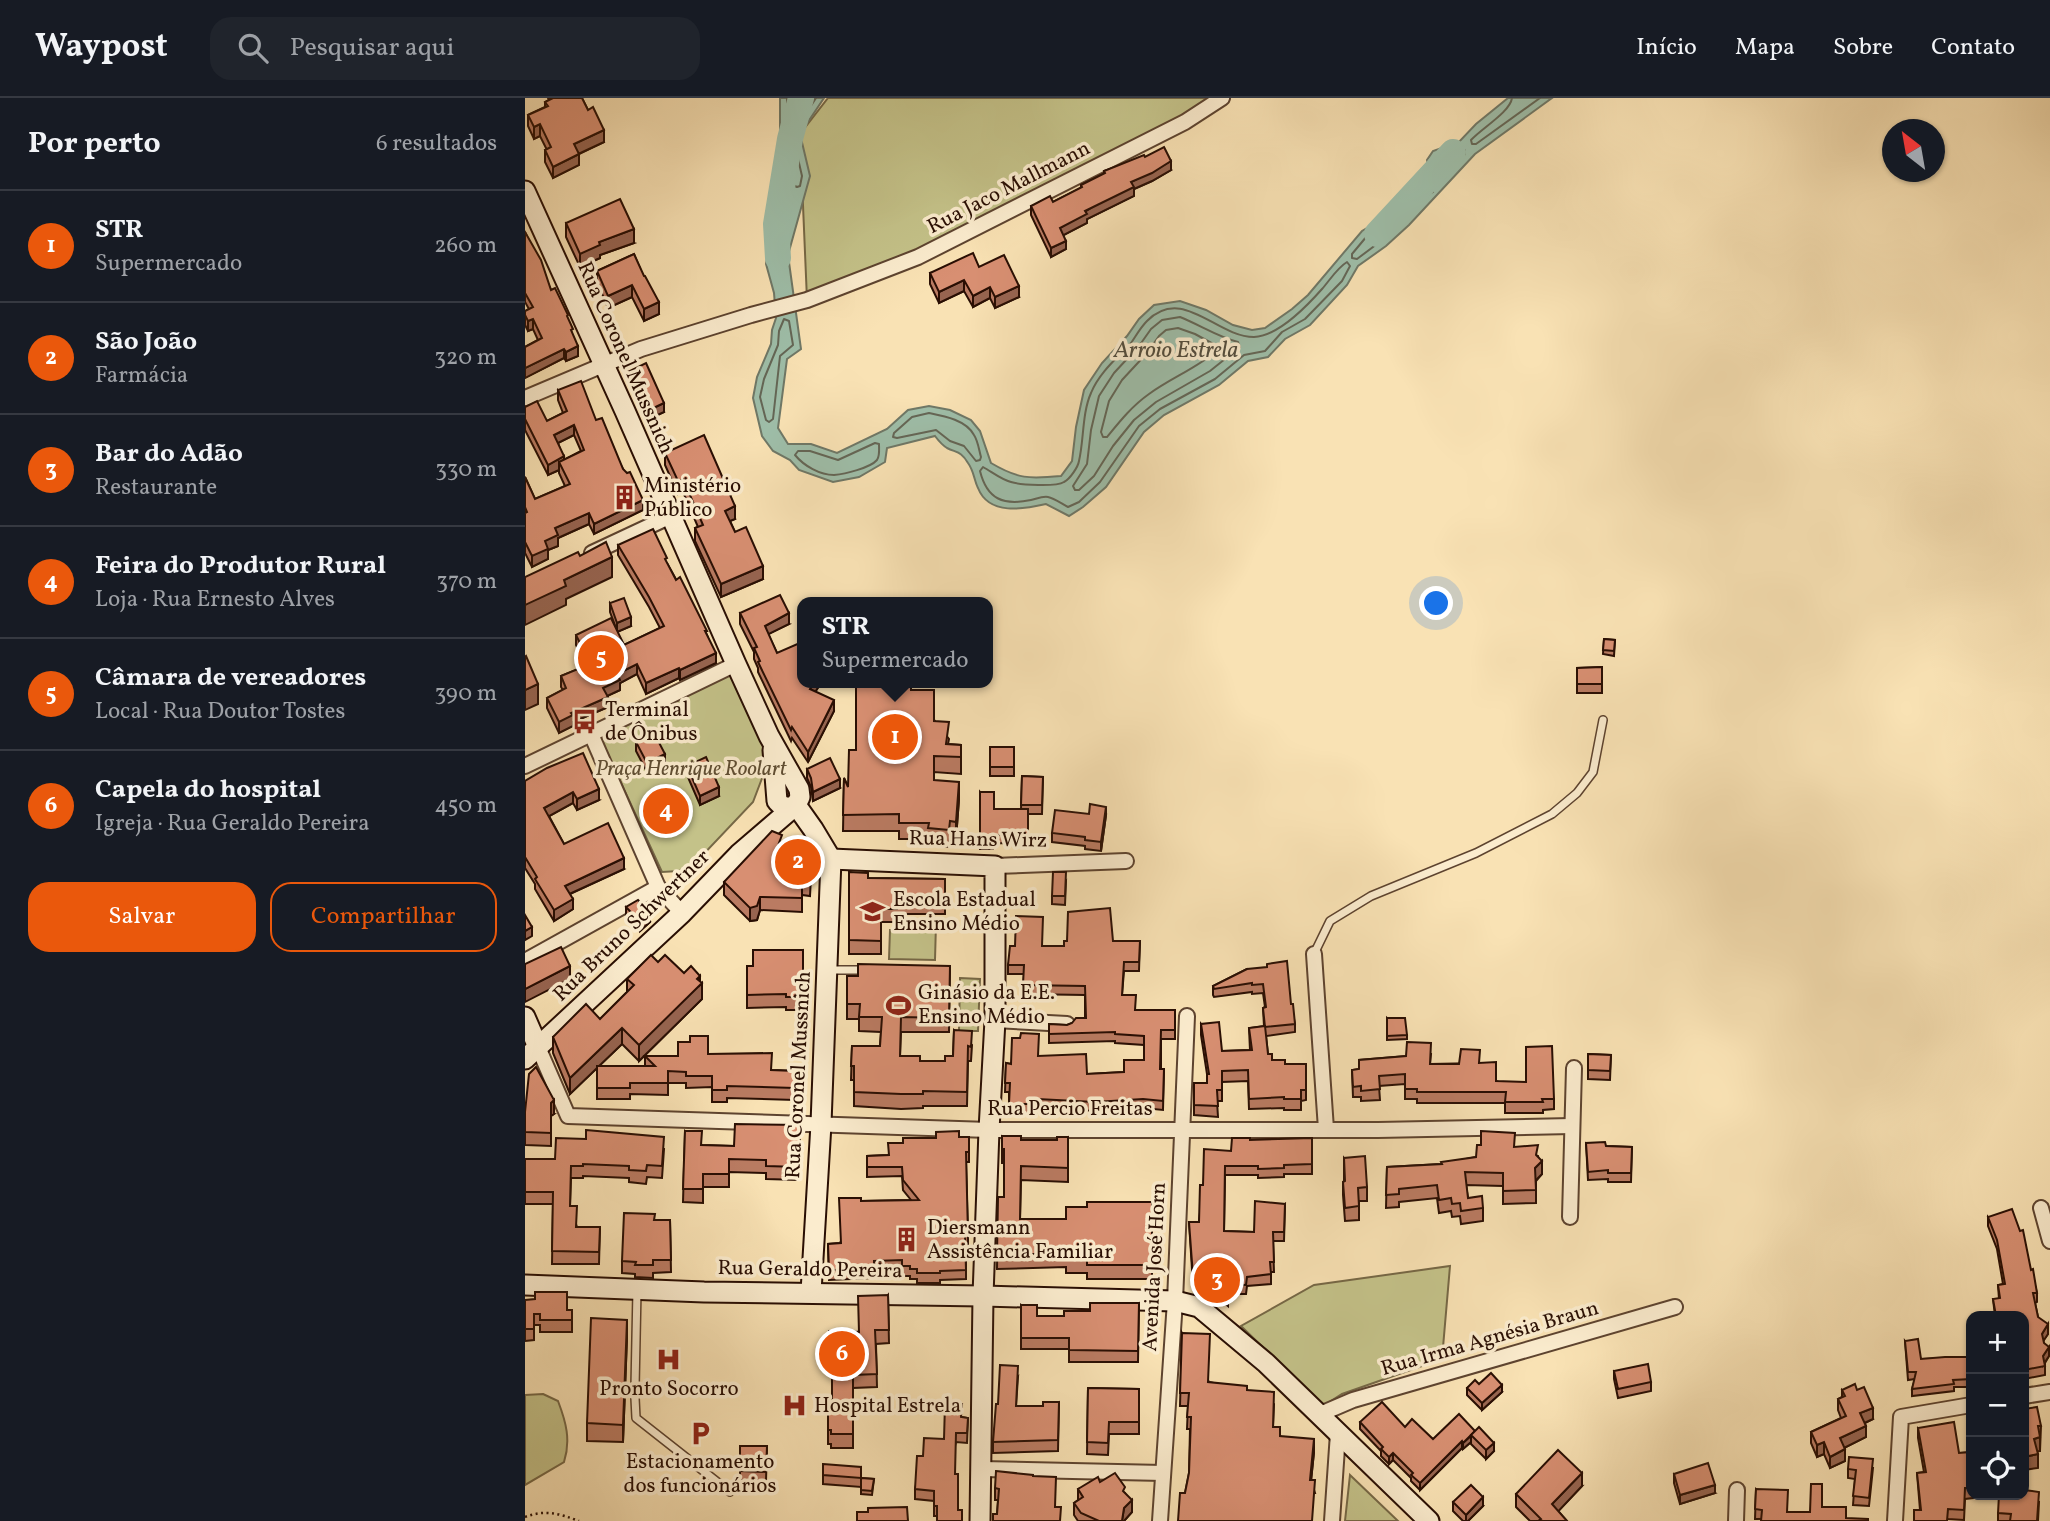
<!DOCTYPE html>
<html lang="pt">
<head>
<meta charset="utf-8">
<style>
	body { margin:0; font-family:Vollkorn,serif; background:#20242c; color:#f1f3f6 }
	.controls { position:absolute; right:21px; bottom:21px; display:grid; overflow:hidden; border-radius:14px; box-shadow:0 2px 5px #0004 }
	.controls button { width:63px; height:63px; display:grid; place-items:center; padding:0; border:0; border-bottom:2px solid #363941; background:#171b24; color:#f1f3f6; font:35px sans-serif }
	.compass { position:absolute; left:1357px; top:21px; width:63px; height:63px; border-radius:50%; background:#171b24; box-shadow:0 2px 5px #0004; rotate:329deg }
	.you { position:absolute; left:912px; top:506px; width:24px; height:24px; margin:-18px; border:5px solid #fff; border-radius:50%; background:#1a73e8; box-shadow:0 0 0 10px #1a73e833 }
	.badge { display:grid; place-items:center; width:46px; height:46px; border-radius:50%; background:#ea580c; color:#fff; font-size:23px; font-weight:700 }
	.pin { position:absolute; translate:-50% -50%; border:4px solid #fff; box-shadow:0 2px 7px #0006 }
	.popup { position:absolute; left:272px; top:499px; width:196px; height:91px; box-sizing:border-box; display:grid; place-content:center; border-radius:14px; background:#171b24; filter:drop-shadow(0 2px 5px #0005); font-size:23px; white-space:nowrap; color:#9ea1a6 }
	.popup b { font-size:26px; color:#f1f3f6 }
	.popup::after { content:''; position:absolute; left:50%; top:100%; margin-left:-14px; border:14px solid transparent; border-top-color:#171b24 }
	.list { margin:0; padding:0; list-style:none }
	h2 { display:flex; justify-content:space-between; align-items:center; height:91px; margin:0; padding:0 28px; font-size:30px }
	h2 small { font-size:23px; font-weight:400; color:#9ea1a6 }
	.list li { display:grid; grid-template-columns:46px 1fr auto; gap:21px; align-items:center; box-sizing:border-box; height:112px; padding:0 28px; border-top:2px solid #363941 }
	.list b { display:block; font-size:26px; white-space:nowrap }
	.list p { margin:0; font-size:23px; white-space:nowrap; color:#9ea1a6 }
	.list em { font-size:23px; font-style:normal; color:#9ea1a6 }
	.actions { display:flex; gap:14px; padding:21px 28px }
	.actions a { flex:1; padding:16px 0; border:2px solid #ea580c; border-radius:21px; text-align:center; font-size:24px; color:#ea580c }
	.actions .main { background:#ea580c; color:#fff }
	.icon { flex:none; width:38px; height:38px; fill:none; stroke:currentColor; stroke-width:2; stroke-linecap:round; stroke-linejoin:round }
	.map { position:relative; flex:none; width:1525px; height:1423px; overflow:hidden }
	header { display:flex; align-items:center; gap:42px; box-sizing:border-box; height:98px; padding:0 35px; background:#171b24; border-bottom:2px solid #363941 }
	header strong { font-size:33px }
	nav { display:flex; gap:38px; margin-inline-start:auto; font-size:24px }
	.search { width:490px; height:63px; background:#20242c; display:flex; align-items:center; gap:18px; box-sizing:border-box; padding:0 24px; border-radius:21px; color:#9ea1a6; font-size:26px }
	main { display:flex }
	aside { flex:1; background:#171b24 }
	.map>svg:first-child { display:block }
	.green { fill:#c4c289; stroke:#766846; stroke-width:2 }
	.water { fill:#9ebea9; stroke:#6f7867; stroke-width:2 }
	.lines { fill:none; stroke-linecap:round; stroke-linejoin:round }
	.shore { stroke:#646656; stroke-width:2 }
	.river { stroke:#9ebea9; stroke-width:26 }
	.lane-casing { stroke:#5d432f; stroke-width:10 }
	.street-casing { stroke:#5d432f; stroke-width:18 }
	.secondary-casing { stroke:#290e03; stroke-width:23 }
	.path { stroke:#290e03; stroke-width:2.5; stroke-dasharray:2 3.5; stroke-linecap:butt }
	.lane { stroke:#fbecce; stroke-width:7 }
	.street { stroke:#fbecce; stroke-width:14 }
	.secondary { stroke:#fbecce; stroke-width:19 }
	.wall { fill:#ba7b62; stroke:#290e03; stroke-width:2; fill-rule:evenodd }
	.shaded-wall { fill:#976450; stroke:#290e03; stroke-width:2 }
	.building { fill:#d88f72; stroke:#290e03; stroke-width:2 }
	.labels { text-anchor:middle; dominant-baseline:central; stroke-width:7; stroke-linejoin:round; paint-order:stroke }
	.street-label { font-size:21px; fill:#290e03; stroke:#fbecce }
	.poi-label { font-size:21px; fill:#290e03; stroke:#fbecce; text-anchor:start }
	.park-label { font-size:21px; font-style:italic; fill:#5f4d32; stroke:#fbecce }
	.water-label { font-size:23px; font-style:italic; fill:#524c3d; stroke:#fbecce }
</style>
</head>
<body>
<header>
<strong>Waypost</strong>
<div class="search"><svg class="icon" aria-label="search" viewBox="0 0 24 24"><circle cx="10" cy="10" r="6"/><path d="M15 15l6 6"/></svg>Pesquisar aqui</div>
<nav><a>Início</a><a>Mapa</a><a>Sobre</a><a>Contato</a></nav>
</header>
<main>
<aside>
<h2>Por perto<small>6 resultados</small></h2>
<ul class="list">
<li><span class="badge">1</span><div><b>STR</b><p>Supermercado</p></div><em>260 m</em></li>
<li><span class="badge">2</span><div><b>São João</b><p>Farmácia</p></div><em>320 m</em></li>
<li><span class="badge">3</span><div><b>Bar do Adão</b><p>Restaurante</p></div><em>330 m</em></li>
<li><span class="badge">4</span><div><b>Feira do Produtor Rural</b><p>Loja · Rua Ernesto Alves</p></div><em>370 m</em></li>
<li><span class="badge">5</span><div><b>Câmara de vereadores</b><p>Local · Rua Doutor Tostes</p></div><em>390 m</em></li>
<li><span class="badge">6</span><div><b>Capela do hospital</b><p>Igreja · Rua Geraldo Pereira</p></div><em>450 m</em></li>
</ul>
<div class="actions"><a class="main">Salvar</a><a>Compartilhar</a></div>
</aside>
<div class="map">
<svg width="1525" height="1423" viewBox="0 0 1525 1423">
	<rect width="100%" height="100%" fill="#f9e2b4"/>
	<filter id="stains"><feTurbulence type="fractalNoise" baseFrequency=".00286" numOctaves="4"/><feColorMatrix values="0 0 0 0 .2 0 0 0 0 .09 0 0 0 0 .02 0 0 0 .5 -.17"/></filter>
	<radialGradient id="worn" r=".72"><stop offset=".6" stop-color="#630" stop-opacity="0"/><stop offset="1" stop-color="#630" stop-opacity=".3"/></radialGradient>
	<!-- green -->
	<g class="green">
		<path d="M303 0H688L690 4 393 159 282 202 275 36Z"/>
		<path d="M206 576 241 653 239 675 228 704 174 761 154 773 137 774 75 639Z"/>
		<path d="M381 825H411L410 862 364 861 365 832 380 833Z"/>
		<path d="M435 880 455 881 453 933H434Z"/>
		<path d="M925 1168 917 1261 817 1296 798 1308 716 1228 789 1187Z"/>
		<path d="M18 1296 33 1303C41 1324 46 1342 39 1364L0 1387V1297Z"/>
		<path d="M825 1377 873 1423H820Z"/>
	</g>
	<!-- water -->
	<path class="water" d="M255 0H299L275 36 285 78 263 157 276 251 262 261 253 330 263 346H286L312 355 362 331 383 312 404 308 425 312 446 322 455 333 466 365C493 381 504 381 536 378L547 363 551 329 559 292 577 265 602 238 614 221 629 207 655 203 681 212 708 227 727 232 740 230 767 211 783 197 837 133 880 108 908 94 902 62 908 53 934 44 951 26 983 0H1027L950 56 884 127 861 148 833 168 822 187 785 227 760 241 743 259 723 263 694 287 639 317 619 334 581 389 558 409 544 418 521 406C499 411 464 418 453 390 449 382 449 373 443 365 436 353 432 355 422 350 417 347 413 342 410 338L362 350 360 364 334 379 308 384 274 372 265 362 248 353 237 338 228 300 232 279 246 246 247 232 251 220 249 195 241 166 247 132 263 106 255 39Z"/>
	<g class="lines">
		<!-- shore -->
		<g class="shore">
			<path d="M262 0V33L266 36 269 34 291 0"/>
			<path d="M987 0C985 14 957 30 946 42L947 46H951L1015 0"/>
			<path d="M268 50 271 52 277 78 275 88 272 89 268 87 264 54Z"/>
			<path d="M937 51 940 52V56L918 81H913L909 65 912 59Z"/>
			<path d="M866 124 870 125 871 129 856 143 832 161 827 160V156L842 138Z"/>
			<path d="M822 164 825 168 817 183 780 221 757 234 740 253 719 257 690 281 635 311 614 328 575 384 554 404 543 409C537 406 529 400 523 399 517 398 511 401 506 402 478 408 462 401 455 373L458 369C467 374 477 382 486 384 496 387 531 389 539 384 545 381 553 369 554 363 559 342 557 315 566 295 574 275 592 260 606 245 611 238 615 230 622 223 658 187 691 239 729 239 753 238 782 208 797 191 805 182 812 170 822 164Z"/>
			<path d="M655 219C675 227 693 239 713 244L715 249 685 273 631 304 609 322 588 348 569 378 554 392H550L548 388 562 366 566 332 574 298 589 275 614 248 626 231 637 222Z"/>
			<path d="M259 221 264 223 268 247 255 258 248 321 244 324 241 322 235 299 239 281 253 247 254 233Z"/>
			<path d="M653 230 670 236 692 248 693 252C672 270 646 280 624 296 607 308 595 323 582 339H578L576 334 584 303 597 282 622 255 634 238 641 232Z"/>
			<path d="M404 315C419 318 441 322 449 337 453 343 454 352 456 359L455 362 451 363 439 348 425 343 411 332 372 340 368 339 369 335 387 319Z"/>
			<path d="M350 345 354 346C354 351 355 358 352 362 345 370 320 376 309 377 295 377 279 368 270 357L273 353H285L313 362Z"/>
		</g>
		<!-- river -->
		<g class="river">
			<path d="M852 136 928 54"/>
			<path d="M253 160 251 126 265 41 276 0"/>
		</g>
		<defs>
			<g id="lane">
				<path d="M789 856 805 823 846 798 951 755 1027 716 1052 695 1068 674 1078 622"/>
				<path d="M303 872H340"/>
				<path d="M110 1289 112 1192"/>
				<path d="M110 1300 111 1320 205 1394"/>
			</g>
			<g id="street">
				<path d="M0 300 116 251 226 217 282 202 393 159 660 24 697 0"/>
				<path d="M67 455 146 418"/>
				<path d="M66 636 133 789 157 815"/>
				<path d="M0 668 211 566"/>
				<path d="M470 768 601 763"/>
				<path d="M789 856 801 1031"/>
				<path d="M0 863 133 789"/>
				<path d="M470 922 542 926"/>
				<path d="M13 949 43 1018 464 1032H853L1047 1028"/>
				<path d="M1516 1110 1525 1143"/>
				<path d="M1045 1119 1049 970"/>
				<path d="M1499 1298 1525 1294"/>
				<path d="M793 1317 828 1302 1150 1209"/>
				<path d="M457 1371 638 1375"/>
				<path d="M635 1423 650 1203 662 918"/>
				<path d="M807 1423 813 1335"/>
				<path d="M1211 1423 1212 1392"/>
				<path d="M1370 1423 1376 1319 1446 1307"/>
			</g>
			<g id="secondary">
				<path d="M0 93 100 313 211 566 244 638 274 691 275 699 271 707 214 756 157 815 0 961"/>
				<path d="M248 652 252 703 258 709H267"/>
				<path d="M271 707 288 731 306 761"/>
				<path d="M306 761 470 768V922L464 1032 458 1198 455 1423"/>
				<path d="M0 919 13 949"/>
				<path d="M0 1187 179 1194 458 1198 650 1203 674 1209 741 1265 904 1423"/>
				<path d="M286 1194 296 1026 306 761"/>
			</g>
		</defs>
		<!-- lane casing -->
		<use href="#lane" class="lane-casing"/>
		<!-- street casing -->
		<use href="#street" class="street-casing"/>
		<!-- secondary casing -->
		<use href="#secondary" class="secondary-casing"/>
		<!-- path -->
		<path class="path" d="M0 1419C21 1411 35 1416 54 1423"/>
		<!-- lane -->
		<use href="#lane" class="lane"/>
		<!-- street -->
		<use href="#street" class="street"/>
		<!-- secondary -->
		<use href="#secondary" class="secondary"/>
	</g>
	<!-- wall -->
	<g class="wall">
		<path d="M23 0H57L79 44 54 56V67L28 80 20 64V52H22L15 38 9 41 3 28V17L20 9V4L24 2Z"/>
		<path d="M620 59 646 72 627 83 609 91V98L562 121V125L538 137 541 151 526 159 506 117V108L528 104 556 90V87L579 76V73Z"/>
		<path d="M41 125 109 145 75 157V160L55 169 41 139Z"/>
		<path d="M0 134 26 192 43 222 53 258 41 263 39 260 0 280V249L13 242 8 231 3 233 0 227V213L4 211 0 204Z"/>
		<path d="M109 156 134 216 119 223 107 199 83 210 72 184V173Z"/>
		<path d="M454 169 494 199 470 210 465 200 448 209 439 193 414 205 405 186V175Z"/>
		<path d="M103 274 139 314 122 322 103 283Z"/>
		<path d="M33 292 71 322 98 371 118 412 69 436 64 426 33 440V448L23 452V461L7 469 0 455V379L10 401 40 388 34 375V372L23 377 0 332V309L22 323 38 315 33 302ZM49 337 56 353 39 362 33 345Z"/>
		<path d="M140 355 210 421 205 423 210 434 238 481 196 499 170 443V430L173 429 158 394 153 396 140 367Z"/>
		<path d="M93 447 142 465 182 537 191 565 155 582 154 580 121 596 112 576 95 585V592L82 598 83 609 48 624V628L34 635 22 610V600L38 592 36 589V578L61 568 51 547V537L91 530 85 514V505L106 528 92 534 99 547 135 530 124 509 93 457Z"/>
		<path d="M215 515 264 526 243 536 252 555 277 585H296L290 594 309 613 283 664 267 640 266 643 233 574V570L229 561V554L215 526Z"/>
		<path d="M1079 541 1090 542 1089 558 1078 556Z"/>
		<path d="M1077 569V595H1052V570Z"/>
		<path d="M386 592 424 641 423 646 436 647V676L409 674V682L434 701 431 741 425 740 424 749 403 747V741H374V733H318L319 680 323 689 331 652Z"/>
		<path d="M111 644 140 665 122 674 111 653Z"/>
		<rect x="465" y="649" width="24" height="29"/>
		<path d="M162 668 194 698 175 707 162 677Z"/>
		<path d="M282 671 315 690 288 703 286 689 282 680Z"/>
		<path d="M497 678 518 679 517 716H503V746L468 745V751H455V694L469 711H496Z"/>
		<path d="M0 683 74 702 52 712 48 705 24 718 39 746 99 771 45 796 48 811 29 823 10 791V786L0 770Z"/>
		<path d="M581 717 576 753 560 751V748L527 744V735Z"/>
		<path d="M257 745 287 759 285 798 277 797V814L235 812 232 822 225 823 199 797V784Z"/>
		<path d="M324 774 343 780 420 781V816H373L372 824H356V856H324Z"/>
		<path d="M541 783 540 807 527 806V798Z"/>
		<path d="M101 809 125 824 115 833 101 818Z"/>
		<path d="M588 843H615L614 873H599L597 897 610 912H650V941H636V971H639L638 1012 618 1010 570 1013 513 1010 512 1015H484V994H480L481 965 486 966 513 958 562 976 599 974 619 962V947L590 945V943L524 945V926L542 927 560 920V897L498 896 499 876H483V867L490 848H539Z"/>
		<path d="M278 852V912H261V909L222 910V868H228Z"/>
		<path d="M133 864 175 884 177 901 114 963 97 946 74 968H120V958H153L183 956 247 972 271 973 270 1002 202 1000V1004H187V989L161 990V985H143V997L105 996V1001H72V970L45 996 28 955V939L75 921 102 894V881Z"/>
		<path d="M425 868 424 934H376L375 958 395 963H420L428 958 429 932 447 947 446 963H443L442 1008H398V1010L376 1011 329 1008V982H326L327 948H355L356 934 334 933V921H322V878H333Z"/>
		<path d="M722 871 766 906 770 926V934L741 938 743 956 747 962 760 966H781V1002L776 1003V1012H759V1010L724 1011 723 983 697 984V1003H692L693 1019 669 1017V985H682V976L676 937V926L697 953 725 952 724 930 739 928 738 910 740 909 738 895 727 896V894L689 899 688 897V888Z"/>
		<path d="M862 920 882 937V941L862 942Z"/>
		<path d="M906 956 905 966 955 965 971 983 1029 1001V1011L1018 1012V1015H980V1005H892V1001H880V986L854 988 855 1002 836 1003V999H828L827 972 834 971V962Z"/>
		<path d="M1063 956 1086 957 1085 982 1063 981Z"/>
		<path d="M0 1014 29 1016 26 1018V1048L0 1047Z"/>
		<path d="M275 1027 274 1082 241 1081V1075L204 1074V1089H178V1105L158 1104 160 1033 177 1047 209 1048Z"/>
		<path d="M477 1038 496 1042H532L543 1039V1084L496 1082 495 1121H541L562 1109 627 1104V1181H562V1175H541V1169L472 1171 473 1099H479V1065H477Z"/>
		<path d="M434 1039H444V1064H441L443 1137V1147H441V1181L415 1182V1185H392V1181H385V1178H377V1172L349 1173V1180L304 1182 303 1146 315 1145 336 1103 386 1102 378 1092 377 1078 342 1079V1058L363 1057 378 1045Z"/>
		<path d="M787 1040V1076H759V1079L733 1080V1077H700L699 1133 729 1134 760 1106 759 1143H748L749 1174H746V1186L722 1188 721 1196H703V1208L678 1187H668L664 1124H674L678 1087 706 1053 725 1042Z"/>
		<path d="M1061 1045 1081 1048 1107 1049 1106 1084H1083V1081L1063 1082Z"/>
		<path d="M990 1049 1013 1058 1017 1076 1011 1083V1105L978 1106V1088L941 1087 943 1100 958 1110V1123L936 1126 935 1118 927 1119 926 1113 914 1115 912 1100 874 1104V1109L861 1110 862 1069 916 1066 951 1059Z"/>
		<path d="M139 1051 137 1080 122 1079 121 1086 104 1084V1080L58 1078V1080H46L45 1108 52 1129H75L74 1166H27L28 1106H0V1061H30Z"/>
		<path d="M819 1060 842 1089V1103H834V1122L820 1123 818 1097V1084L819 1083Z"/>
		<path d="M1463 1119 1506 1172 1512 1195V1204L1510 1205 1513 1219 1523 1236 1518 1243 1524 1258 1520 1265V1277L1499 1281V1218H1470L1468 1201H1474L1473 1187 1478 1186 1472 1151 1463 1128Z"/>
		<path d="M129 1122H145L146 1174 128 1175V1180L110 1179V1176L97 1175V1163Z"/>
		<path d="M363 1197 364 1245 351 1246 352 1289 328 1290V1350H306V1346H303V1314H307V1277H304V1233L333 1234Z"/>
		<path d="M0 1202 42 1212H47V1234H15V1227H9V1242L0 1243Z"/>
		<path d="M614 1205 613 1264H544V1251H496V1207L512 1218H539Z"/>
		<path d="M657 1235 684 1284 722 1292 749 1306 748 1329 755 1338 789 1354 786 1382 790 1395H660L664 1375 665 1331H662L663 1308H655Z"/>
		<path d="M102 1239 98 1344 62 1343V1325Z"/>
		<path d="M1380 1243 1396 1261 1446 1259V1289H1429V1293L1387 1298V1291L1390 1281 1383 1282Z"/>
		<path d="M1089 1273 1126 1284V1293L1093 1300 1089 1281Z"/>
		<path d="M493 1279 491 1308H518L534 1304 533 1353 468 1355V1344L473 1306Z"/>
		<path d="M954 1286 977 1294 957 1312 942 1297V1290Z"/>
		<path d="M563 1290 614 1291V1336H584L583 1357 562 1356Z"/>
		<path d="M1317 1292 1348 1321 1340 1325 1341 1339 1319 1350 1320 1363 1305 1370 1299 1356 1292 1359 1286 1345V1334L1316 1320 1313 1312V1301L1317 1299Z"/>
		<path d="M1499 1311 1516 1328 1515 1353H1512L1513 1370Z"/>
		<path d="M437 1319 443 1320 442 1345 431 1344 412 1418H409V1403L390 1401V1391L398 1358 419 1341Z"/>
		<path d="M835 1324 880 1329 908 1341 950 1333 969 1353 961 1361 946 1346V1344L938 1351 937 1350 895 1392 886 1383V1380L868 1362 864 1366 856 1358V1353L835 1331Z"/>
		<path d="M1393 1330 1434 1355 1446 1354V1397H1457V1399L1440 1401 1439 1422 1423 1421 1395 1412 1392 1375 1399 1374 1393 1340Z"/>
		<path d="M215 1348H242L241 1383 215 1382Z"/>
		<path d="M336 1369V1389L298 1386V1377Z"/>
		<path d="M1348 1370 1344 1408 1328 1407 1330 1381 1323 1380V1371Z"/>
		<path d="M1149 1376 1190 1395 1155 1406 1149 1385Z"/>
		<path d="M508 1377 472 1416 473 1402H470V1390Z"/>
		<path d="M336 1380 349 1381 347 1397 336 1396Z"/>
		<path d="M575 1384 600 1395 607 1414 599 1423H553L549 1417V1405L553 1402V1391Z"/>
		<path d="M1057 1388 1033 1413 1042 1423H1005L991 1409V1396Z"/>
		<path d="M1231 1391 1263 1414H1285L1297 1409 1321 1420 1230 1421Z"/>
		<path d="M928 1404 958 1408 943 1423H938L928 1413Z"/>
		<path d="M1514 1404 1513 1423H1473V1415Z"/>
	</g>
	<!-- shaded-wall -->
	<g class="shaded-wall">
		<path d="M15 26V38L9 41V29Z"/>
		<path d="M79 32V44L49 58V46Z"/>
		<path d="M54 56V67L28 80V69Z"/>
		<path d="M646 63V72L627 83 609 91V98L562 121V125L535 139V130L606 84Z"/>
		<path d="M109 131V145L75 157V160L55 169V156L74 144Z"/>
		<path d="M541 143V151L526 159V150Z"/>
		<path d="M439 182V193L414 205V194Z"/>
		<path d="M107 187V199L83 210V198Z"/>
		<path d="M494 188V199L470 210V199Z"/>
		<path d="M465 189V200L448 209V198Z"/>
		<path d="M134 204V216L119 223V211Z"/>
		<path d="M8 221V231L3 233V223Z"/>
		<path d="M53 248V258L41 263V254Z"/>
		<path d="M39 251V260L0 280V270Z"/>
		<path d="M139 305V314L122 322V313Z"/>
		<path d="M49 327V337L29 347V337Z"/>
		<path d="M39 358V369L34 364V372L23 377V367Z"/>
		<path d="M158 381V394L153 396V383Z"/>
		<path d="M118 402V412L69 436V426Z"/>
		<path d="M210 408V421L200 425V413Z"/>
		<path d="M64 415V426L33 440V448L23 452V461L7 469V458L30 430Z"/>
		<path d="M87 459V479L41 501V507L0 527V507L39 482Z"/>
		<path d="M238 468V481L196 499V486Z"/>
		<path d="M264 515V526L240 538V528Z"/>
		<path d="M106 519V528L92 534V525Z"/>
		<path d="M191 555V565L155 582V572Z"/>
		<path d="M112 566V576L95 585V592L78 600V590L92 576Z"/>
		<path d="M154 570V580L121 596V585Z"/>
		<path d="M289 585H296L285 602V591Z"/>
		<path d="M13 586V606L0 612V592Z"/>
		<path d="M83 599V609L48 624V628L34 635V624L46 615Z"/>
		<path d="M309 602V613L283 664V654Z"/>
		<path d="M140 656V665L122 674V665Z"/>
		<path d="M315 681V690L288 703V694Z"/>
		<path d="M434 684V701L431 741V724Z"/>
		<path d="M194 689V698L175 707V698Z"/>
		<path d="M74 691V702L52 712V701Z"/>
		<path d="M48 694V705L19 721V710Z"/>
		<path d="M581 709V717L576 753V744Z"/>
		<path d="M99 760V771L40 798V788Z"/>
		<path d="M235 799V812L232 822 225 823V810Z"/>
		<path d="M48 801V811L29 823V812Z"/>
		<path d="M125 815V824L115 833V824Z"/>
		<path d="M7 829V838L0 842V833Z"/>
		<path d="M45 868V881L0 904V891Z"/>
		<path d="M175 878V887L177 885V901L114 963V947Z"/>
		<path d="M97 930V946L45 996V980Z"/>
		<path d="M29 1002V1016L26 1018V1005Z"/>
		<path d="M1017 1063V1076L1010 1083V1070Z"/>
		<path d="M102 1222V1239L98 1344V1327Z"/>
		<path d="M1523 1226V1236L1517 1245V1236Z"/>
		<path d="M1524 1249V1258L1518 1267V1258Z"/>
		<path d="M977 1287V1294L957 1312V1305Z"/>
		<path d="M1348 1310V1321L1335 1327V1315Z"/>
		<path d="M1341 1328V1339L1315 1352V1340Z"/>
		<path d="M946 1338V1344L938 1351V1345Z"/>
		<path d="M1515 1339V1353L1509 1354V1341Z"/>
		<path d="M789 1341V1354L785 1394V1382Z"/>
		<path d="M937 1343V1350L895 1392V1385Z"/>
		<path d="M1299 1344V1356L1292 1359V1347Z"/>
		<path d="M969 1345V1353L961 1361V1352Z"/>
		<path d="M1320 1351V1363L1305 1370V1359Z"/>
		<path d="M868 1355V1362L864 1366V1359Z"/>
		<path d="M1513 1356V1370L1499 1372V1359Z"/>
		<path d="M1057 1375V1388L1027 1420V1406Z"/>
		<path d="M1190 1387V1395L1155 1406V1397Z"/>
		<path d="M958 1399V1408L943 1423H941V1417Z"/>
		<path d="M607 1402V1414L599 1423H597L599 1410Z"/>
	</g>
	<!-- building -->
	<g class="building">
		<path d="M28 0H57L63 12 68 9 79 32 49 46 54 56 28 69 20 52 26 49 15 26 9 29 3 17 23 8 20 4Z"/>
		<path d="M639 49 646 63 627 75 606 84 609 89 560 113 562 116 535 130 541 143 526 150 506 108 525 98 528 104 557 89 556 87 580 75 579 73 619 57 620 59Z"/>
		<path d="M95 101 109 131 74 144 75 147 55 156 41 125Z"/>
		<path d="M0 134 16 162 26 192 30 190 43 217 42 218 48 231 46 232 53 248 41 254 39 251 0 270V249L17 240 8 221 3 223 0 217V213L8 209 0 195Z"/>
		<path d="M448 155 454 169 479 157 494 188 470 199 465 189 448 198 439 182 414 194 405 175Z"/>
		<path d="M109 156 119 178H120L134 204 119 211 107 187 83 198 72 173Z"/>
		<path d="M121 265 139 305 122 313 103 274Z"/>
		<path d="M56 283 71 322 77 320 98 371 102 375 105 374 118 402 69 426 64 415 30 430 33 437 20 443 23 451 7 458 0 444V415L2 414 0 409V379L10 401 45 386 34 364 59 352 49 327 29 337 39 358 23 367 0 321V309L12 303 22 323 42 313 33 292Z"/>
		<path d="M179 337 210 408 200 413 210 434 221 429 238 468 196 486 170 430 178 427 158 381 153 383 140 355Z"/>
		<path d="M128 431 142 460 140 461 151 482 155 479 182 533H180L191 555 155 572 154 570 121 585 112 566 92 576 95 582 78 590 83 599 46 615 48 617 34 624 22 600 41 590 36 578 65 566 51 537 86 520 99 547 139 528 124 499 93 447Z"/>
		<path d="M81 444 87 459 39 482 41 488 0 507V479L53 454 55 458Z"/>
		<path d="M255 497 264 515 240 528 252 555 277 544V585H289L285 591 309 602 283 654 267 629 266 632 233 564 235 563 229 550 232 549 215 515Z"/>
		<path d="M99 500 106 519 92 525 85 505Z"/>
		<path d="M1079 541 1090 542 1089 553 1078 552Z"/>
		<path d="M1 558 13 586 0 592V559Z"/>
		<path d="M1077 569V586H1052V570Z"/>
		<path d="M331 585H386V592H409V623L424 624 421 646 436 647V659L409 658V682L434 684 431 724 425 723 424 732 403 730 404 725H374V716L318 717 319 680 323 689 324 652H331Z"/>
		<path d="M129 635 140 656 122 665 111 644Z"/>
		<rect x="465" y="649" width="24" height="20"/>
		<path d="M58 655 74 691 52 701 48 694 19 710 39 746 83 725 99 760 40 788 48 801 29 812 10 781 12 779 0 759V683L22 670Z"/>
		<path d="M181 659 194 689 175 698 162 668Z"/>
		<path d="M305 660 315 681 288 694 286 680 282 671Z"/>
		<path d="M497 678 518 679 517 707H496Z"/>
		<path d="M455 694H469V711H503V737H468V742H455Z"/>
		<path d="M565 706 581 709 576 744 560 742V739L527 735 530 712 564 716Z"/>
		<path d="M247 733 257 737 254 745 287 746 285 784H277V800L235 799 232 808 225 810 199 784Z"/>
		<path d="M324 774 343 775V780L420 781V803H373L372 811H356V843L324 842Z"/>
		<path d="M528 774H541L540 798H527Z"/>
		<path d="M113 802 125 815 115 824 101 809Z"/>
		<path d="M585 810 588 843H615L614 864H599L597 897H611L610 912H650V932H636L635 971H639L638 1003 618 1001 570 1004 513 1001 512 1006H484L485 985H480L481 965 486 966 487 940H495L496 935 514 936 513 958 561 956 562 976 599 974V962H619V938L590 936V934L524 936V926L542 927 547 925 551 920H561L560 888 498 887 499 867H483L485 848H490L491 818 518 819 517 848H539V843H542L543 814Z"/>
		<path d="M0 817 7 829 0 833Z"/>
		<path d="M36 849 45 868 0 891V866Z"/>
		<path d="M228 852H278V899H261V896L222 897V868H228Z"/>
		<path d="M126 857 133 864 140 857 159 875 166 868 175 878 172 881 177 885 114 947 97 930 45 980 28 939 61 906 75 921 109 887 102 881Z"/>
		<path d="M762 863 766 906H768L770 926 740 929 738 910 741 909 738 886 727 887V885L689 891 688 888 722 871 742 869V866Z"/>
		<path d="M333 866 425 868 424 920 376 919 375 958H395V963H420V958H428L429 932 447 933 446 949 443 948 442 994 398 993V996H376L329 994V968H326L327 948H355L357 919H334L335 906H322V878H333Z"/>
		<path d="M862 920H880L882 937 862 938Z"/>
		<path d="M694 924 697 953 727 952 724 930 740 928 743 956H747V962H760V966H781V992H776V1001H759V999L724 1001 723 972 697 973V992H692L693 1008 669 1007V985H682V976H684L676 926Z"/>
		<path d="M165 938H183V956L247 955 246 972 271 973 270 990 202 988V992H187V978H161V974L143 973V985H105V990H72V968H130L120 958H153V944H165Z"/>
		<path d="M882 944 906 945 905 966H934L936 951 955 952 954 965 971 964V983L1001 984V949L1027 948 1029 1001H1017L1018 1004H980L981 994H892V991H880V976L854 978 855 991 836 993V988L828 989 827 972 834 971V962L881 958Z"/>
		<path d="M1063 956 1086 957 1085 973 1063 972Z"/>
		<path d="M11 969 29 1002 26 1005V1035L0 1034V1014L4 976Z"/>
		<path d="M210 1026 275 1027 274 1069 241 1068V1062L204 1061V1076H178V1091H158L160 1033H177L176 1047 209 1048Z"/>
		<path d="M61 1032 139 1039 137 1068 122 1067 121 1073 104 1072V1068L58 1066V1068H46L45 1108H52L51 1129H75L74 1154 27 1153 28 1094H0V1061H30L31 1040 61 1041Z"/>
		<path d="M434 1033V1039H444V1054H441L443 1137H440L441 1172 415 1173V1175H392V1171H385V1168H377V1162L349 1163V1171L304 1172 303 1146 316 1145 314 1100H336V1103L394 1102 378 1082 377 1069H342V1058L364 1057 363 1045H378V1040H411V1034Z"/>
		<path d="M956 1033 990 1035 989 1049 1013 1047 1011 1057 1017 1063 1010 1070 1011 1092 978 1093V1075L940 1074 943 1100 957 1098 958 1110 936 1113 935 1105 927 1106 926 1100 914 1102 912 1087 874 1091V1096L861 1097 862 1069 917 1066 916 1064 951 1059 952 1047H956Z"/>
		<path d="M477 1038H496V1042H532V1039H543V1070L496 1068 495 1121H541V1109H562V1104H627V1167H562V1161H541V1155L472 1157 473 1099H479V1051H477Z"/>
		<path d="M707 1040H725V1042L787 1040V1066L759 1067V1070L733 1071V1068H700L699 1133 729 1134 730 1103 760 1106 759 1134H748L749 1164H745L746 1176 722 1179 721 1187 703 1186V1198L678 1177 668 1178 664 1124H674L675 1087H678L679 1051 706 1053Z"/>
		<path d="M1080 1044 1081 1048 1107 1049 1106 1075H1083V1072L1063 1074 1061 1045Z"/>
		<path d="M840 1058 842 1089 833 1090 834 1108 820 1110 818 1084 820 1083 819 1060Z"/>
		<path d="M1487 1111 1495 1133 1498 1132 1506 1172 1508 1171 1512 1195H1508L1513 1219 1523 1226 1517 1236 1519 1245 1524 1249 1518 1258 1520 1268 1499 1272V1218H1471L1468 1201 1475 1200 1473 1187 1480 1186 1472 1142 1463 1119Z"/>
		<path d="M99 1115 130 1116 129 1122H145L146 1162H128V1167H110L111 1164 97 1163Z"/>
		<path d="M10 1194H42V1212H47V1222H15V1216H9V1231H0V1202L10 1201Z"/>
		<path d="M363 1197 364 1232H350L352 1276 328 1277V1336H306V1332H303V1314H307V1264L304 1263V1233L334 1234 333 1198Z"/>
		<path d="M565 1205H614L613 1253 544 1252V1240H496V1207H512V1218H539V1213H565Z"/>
		<path d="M66 1220 102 1222 98 1327 62 1325Z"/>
		<path d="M657 1235 685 1236 683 1284 722 1288V1292L749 1294 748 1329H755V1338L789 1341 785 1382H790L787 1423H653L655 1395H660L664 1375 666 1319H662L664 1295H655Z"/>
		<path d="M1393 1241 1396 1261 1420 1259H1446V1281L1428 1282 1429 1286 1387 1291 1391 1274H1383L1380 1243Z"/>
		<path d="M1123 1266 1126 1284 1093 1291 1089 1273Z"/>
		<path d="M475 1267 493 1268 491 1308H518V1304H534L533 1342 468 1344 471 1306H473Z"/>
		<path d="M966 1275 977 1287 957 1305 942 1290 950 1282 954 1286Z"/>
		<path d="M1330 1286 1332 1292 1339 1289 1348 1310 1335 1315 1341 1328 1315 1340 1320 1351 1305 1359 1299 1344 1292 1347 1286 1334 1321 1318 1313 1301 1320 1298 1317 1292Z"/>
		<path d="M563 1290 614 1291V1324H584L583 1345 562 1344Z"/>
		<path d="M857 1304 880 1329 887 1321 908 1341 934 1316 950 1333 938 1345 937 1343 895 1385 886 1377 888 1375 868 1355 864 1359 856 1351 858 1349 835 1324Z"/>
		<path d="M420 1306H437L436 1319 443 1320 442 1335H431L430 1376H433V1412H437V1423H412V1408H409V1393L390 1391 392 1358H398L399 1340 419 1341Z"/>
		<path d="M1512 1309 1516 1328H1513L1515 1339 1509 1341 1513 1356 1499 1359V1311Z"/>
		<path d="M1429 1324 1434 1355 1446 1354V1390H1440L1439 1412 1423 1411 1422 1423H1389V1412H1396L1392 1375 1401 1374 1393 1330Z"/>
		<path d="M954 1329 969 1345 961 1352 946 1337Z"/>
		<path d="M215 1348H242L241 1374 215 1373Z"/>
		<path d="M1033 1352 1057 1375 1027 1406 1042 1423H1013L1016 1421 991 1396Z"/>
		<path d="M1324 1359 1348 1361 1344 1400 1328 1398 1331 1372 1323 1371Z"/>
		<path d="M1183 1365 1190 1387 1155 1397 1149 1376Z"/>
		<path d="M298 1366 336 1369V1380L298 1377Z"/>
		<path d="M471 1373 508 1377V1378L531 1379 530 1409H536L535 1423H468V1416H472L474 1391 470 1390Z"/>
		<path d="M590 1375 600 1389 598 1393 607 1402 599 1410 597 1423H574L556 1415 549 1405 558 1399 553 1391 573 1379 575 1384Z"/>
		<path d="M336 1380 349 1381 347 1393 336 1392Z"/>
		<path d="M1286 1386H1297V1409H1321V1420L1343 1421V1423H1236L1237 1412 1230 1411 1231 1391 1263 1392 1262 1414H1285Z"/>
		<path d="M946 1387 958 1399 941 1417 928 1404Z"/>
		<path d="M1499 1392 1514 1394 1512 1423H1485L1486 1416 1473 1415 1474 1397H1499Z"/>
		<path d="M382 1409 383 1423H332V1414H343V1410Z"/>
	</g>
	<!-- icons -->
	<defs>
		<symbol id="building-bare" viewBox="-9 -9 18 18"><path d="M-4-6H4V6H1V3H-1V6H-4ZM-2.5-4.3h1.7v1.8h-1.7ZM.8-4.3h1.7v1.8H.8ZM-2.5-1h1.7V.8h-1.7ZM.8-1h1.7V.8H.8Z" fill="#8f2418" stroke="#fbecce" stroke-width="2.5" paint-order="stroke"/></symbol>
		<symbol id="bus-bare" viewBox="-9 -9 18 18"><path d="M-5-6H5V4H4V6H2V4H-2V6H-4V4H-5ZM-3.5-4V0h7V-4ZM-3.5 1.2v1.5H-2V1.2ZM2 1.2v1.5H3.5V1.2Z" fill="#8f2418" stroke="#fbecce" stroke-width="2.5" paint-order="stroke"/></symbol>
		<symbol id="school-bare" viewBox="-9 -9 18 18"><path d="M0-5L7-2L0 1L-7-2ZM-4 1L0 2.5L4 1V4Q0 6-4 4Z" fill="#8f2418" stroke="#fbecce" stroke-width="2.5" paint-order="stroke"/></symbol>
		<symbol id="stadium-bare" viewBox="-9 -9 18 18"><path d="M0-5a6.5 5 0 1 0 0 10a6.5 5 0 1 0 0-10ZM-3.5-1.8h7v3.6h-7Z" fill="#8f2418" stroke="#fbecce" stroke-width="2.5" paint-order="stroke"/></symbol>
		<symbol id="hospital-bare" viewBox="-9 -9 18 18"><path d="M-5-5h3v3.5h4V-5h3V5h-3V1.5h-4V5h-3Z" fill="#8f2418" stroke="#fbecce" stroke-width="2.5" paint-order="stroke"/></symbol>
		<symbol id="parking-bare" viewBox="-9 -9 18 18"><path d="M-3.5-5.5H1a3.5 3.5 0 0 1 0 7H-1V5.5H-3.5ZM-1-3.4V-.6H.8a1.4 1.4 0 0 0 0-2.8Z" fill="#8f2418" stroke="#fbecce" stroke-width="2.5" paint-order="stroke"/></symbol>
	</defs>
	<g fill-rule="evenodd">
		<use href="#building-bare" x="82" y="382" width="35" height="35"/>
		<use href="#bus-bare" x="42" y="606" width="35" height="35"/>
		<use href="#school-bare" x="330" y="796" width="35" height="35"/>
		<use href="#stadium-bare" x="356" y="890" width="35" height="35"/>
		<use href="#building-bare" x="364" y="1124" width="35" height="35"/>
		<use href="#hospital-bare" x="126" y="1244" width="35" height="35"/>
		<use href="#hospital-bare" x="252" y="1290" width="35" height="35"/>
		<use href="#parking-bare" x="158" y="1318" width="35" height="35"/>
	</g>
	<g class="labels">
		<!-- street labels -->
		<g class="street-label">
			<text transform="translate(484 90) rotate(-27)">Rua Jaco Mallmann</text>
			<text transform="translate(100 260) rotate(66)">Rua Coronel Mussnich</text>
			<text transform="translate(453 742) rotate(1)">Rua Hans Wirz</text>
			<text transform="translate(107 828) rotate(-44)">Rua Bruno Schwertner</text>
			<text transform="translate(274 977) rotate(-87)">Rua Coronel Mussnich</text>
			<text x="545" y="1011">Rua Percio Freitas</text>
			<text transform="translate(630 1169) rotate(-87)">Avenida José Horn</text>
			<text transform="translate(285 1172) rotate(1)">Rua Geraldo Pereira</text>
			<text transform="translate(965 1241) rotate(-16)">Rua Irma Agnésia Braun</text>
		</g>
		<!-- poi labels -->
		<g class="poi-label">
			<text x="119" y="388">Ministério<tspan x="119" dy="24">Público</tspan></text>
			<text x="80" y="612">Terminal<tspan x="80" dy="24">de Ônibus</tspan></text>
			<text x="368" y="802">Escola Estadual<tspan x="368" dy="24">Ensino Médio</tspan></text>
			<text x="393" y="895">Ginásio da E.E.<tspan x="393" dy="24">Ensino Médio</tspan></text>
			<text x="402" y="1130">Diersmann<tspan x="402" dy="24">Assistência Familiar</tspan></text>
			<text x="144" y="1291" text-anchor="middle">Pronto Socorro</text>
			<text x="289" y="1308">Hospital Estrela</text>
			<text x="175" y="1364" text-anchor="middle">Estacionamento<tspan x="175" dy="24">dos funcionários</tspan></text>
		</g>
		<!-- park labels -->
		<g class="park-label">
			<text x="166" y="671">Praça Henrique Roolart</text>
		</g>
		<!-- water labels -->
		<g class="water-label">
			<text x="651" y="253">Arroio Estrela</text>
		</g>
	</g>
	<rect width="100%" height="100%" filter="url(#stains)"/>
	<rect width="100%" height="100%" fill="url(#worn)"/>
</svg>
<div class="controls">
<button>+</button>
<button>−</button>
<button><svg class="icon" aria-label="locate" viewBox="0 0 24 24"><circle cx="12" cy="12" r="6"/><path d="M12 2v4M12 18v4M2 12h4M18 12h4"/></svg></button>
</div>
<svg class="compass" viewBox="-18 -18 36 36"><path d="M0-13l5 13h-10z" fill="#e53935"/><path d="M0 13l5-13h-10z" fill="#9ea1a6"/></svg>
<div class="you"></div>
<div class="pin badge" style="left:370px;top:639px">1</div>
<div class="popup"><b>STR</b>Supermercado</div>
<div class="pin badge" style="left:273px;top:764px">2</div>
<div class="pin badge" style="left:692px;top:1182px">3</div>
<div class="pin badge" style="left:141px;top:713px">4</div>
<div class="pin badge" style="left:76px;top:560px">5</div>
<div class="pin badge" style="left:317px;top:1256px">6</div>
</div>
</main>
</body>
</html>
